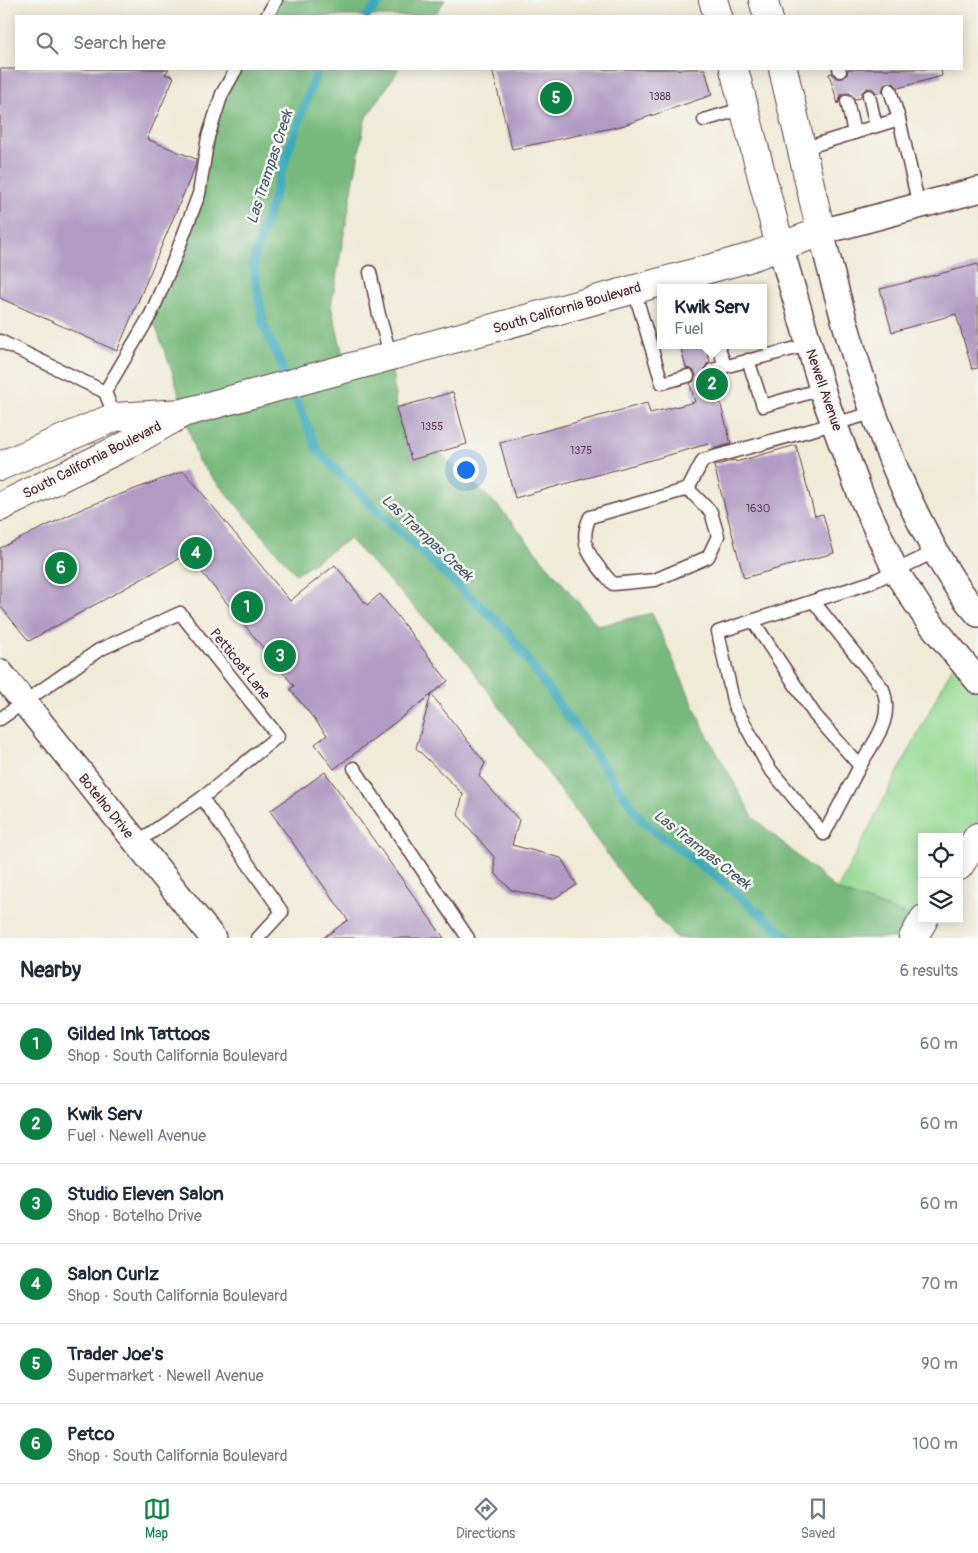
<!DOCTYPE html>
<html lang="en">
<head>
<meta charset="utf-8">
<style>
	body { margin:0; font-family:Pangolin,sans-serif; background:#f6f6f7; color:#1f2937 }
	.controls { position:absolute; right:15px; bottom:15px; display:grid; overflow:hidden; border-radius:0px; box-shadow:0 2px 12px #0003 }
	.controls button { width:45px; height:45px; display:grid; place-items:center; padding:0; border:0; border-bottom:1px solid #e0e1e3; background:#fff; color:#1f2937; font:25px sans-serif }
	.you { position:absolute; left:465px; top:469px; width:18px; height:18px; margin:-12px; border:4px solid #fff; border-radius:50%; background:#1a73e8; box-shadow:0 0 0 8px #1a73e833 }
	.badge { display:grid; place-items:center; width:32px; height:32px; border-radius:50%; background:#0b8043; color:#fff; font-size:16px; font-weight:700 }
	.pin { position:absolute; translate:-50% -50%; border:2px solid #fff; box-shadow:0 1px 5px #0006 }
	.popup { position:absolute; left:657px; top:284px; width:110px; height:65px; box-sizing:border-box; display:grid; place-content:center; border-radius:0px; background:#fff; filter:drop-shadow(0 1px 4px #0005); font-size:16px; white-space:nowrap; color:#747a83 }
	.popup b { font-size:19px; color:#1f2937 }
	.popup::after { content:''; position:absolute; left:50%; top:100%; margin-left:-10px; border:10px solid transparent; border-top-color:#fff }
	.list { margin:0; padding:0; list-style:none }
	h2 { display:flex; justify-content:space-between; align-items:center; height:65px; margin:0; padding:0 20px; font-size:21px }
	h2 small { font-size:16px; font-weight:400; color:#747a83 }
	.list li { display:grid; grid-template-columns:32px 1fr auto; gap:15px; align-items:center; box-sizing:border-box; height:80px; padding:0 20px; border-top:1px solid #e0e1e3 }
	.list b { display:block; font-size:19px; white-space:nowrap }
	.list p { margin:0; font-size:16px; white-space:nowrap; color:#747a83 }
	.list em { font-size:16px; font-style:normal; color:#747a83 }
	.icon { flex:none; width:28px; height:28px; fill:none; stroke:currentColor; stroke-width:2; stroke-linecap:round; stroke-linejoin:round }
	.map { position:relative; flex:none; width:978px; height:938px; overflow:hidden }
	.search { position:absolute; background:#fff; box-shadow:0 2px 12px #0003; left:15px; right:15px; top:15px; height:55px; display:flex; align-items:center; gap:12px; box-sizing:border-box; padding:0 18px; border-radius:0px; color:#747a83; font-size:19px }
	.sheet { height:545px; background:#fff }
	nav { display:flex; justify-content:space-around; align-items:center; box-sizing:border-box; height:70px; border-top:1px solid #e0e1e3; background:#fff; font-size:14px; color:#747a83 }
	nav a { display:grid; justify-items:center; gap:2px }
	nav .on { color:#0b8043 }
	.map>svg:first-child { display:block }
	.green { fill:#94d992; stroke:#6f7c5e }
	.forest { fill:#77b97c; stroke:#606c54 }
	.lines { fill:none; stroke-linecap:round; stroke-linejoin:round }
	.stream { stroke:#3daabc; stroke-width:9 }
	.building { fill:#b19bc4 }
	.lane-casing { stroke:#633e45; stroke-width:15 }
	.street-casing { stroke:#633e45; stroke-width:28 }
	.secondary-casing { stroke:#633e45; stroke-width:30 }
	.highway-casing { stroke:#633e45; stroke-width:30 }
	.lane { stroke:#fff; stroke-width:12 }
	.street { stroke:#fff; stroke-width:25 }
	.secondary { stroke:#fff; stroke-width:28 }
	.highway { stroke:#fff; stroke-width:28 }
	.labels { text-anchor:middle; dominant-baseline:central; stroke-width:5; stroke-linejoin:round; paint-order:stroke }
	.number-label { font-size:11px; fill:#643e51 }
	.street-label { font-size:14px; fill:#4a1f2b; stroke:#f6f6f2 }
	.water-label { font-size:15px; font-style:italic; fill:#455765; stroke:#f6f6f2 }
</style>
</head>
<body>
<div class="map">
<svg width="978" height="938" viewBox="0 0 978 938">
	<rect width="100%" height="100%" fill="#f6f6f2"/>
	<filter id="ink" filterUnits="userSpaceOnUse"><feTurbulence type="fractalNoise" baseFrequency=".02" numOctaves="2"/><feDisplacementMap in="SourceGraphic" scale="10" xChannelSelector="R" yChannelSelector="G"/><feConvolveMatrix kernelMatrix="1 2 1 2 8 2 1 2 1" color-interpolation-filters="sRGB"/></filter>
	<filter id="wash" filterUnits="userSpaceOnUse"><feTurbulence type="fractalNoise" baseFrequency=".0096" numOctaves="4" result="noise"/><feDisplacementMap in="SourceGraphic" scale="20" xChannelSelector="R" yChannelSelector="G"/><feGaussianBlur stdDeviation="1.12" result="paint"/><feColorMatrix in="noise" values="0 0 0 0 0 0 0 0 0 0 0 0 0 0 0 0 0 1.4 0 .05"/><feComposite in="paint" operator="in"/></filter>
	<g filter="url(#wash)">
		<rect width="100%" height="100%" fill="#f0ebd7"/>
		<!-- green -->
		<path class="green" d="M958 656 978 681V837L959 866V837H922L923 921 837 890Z"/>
		<!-- forest -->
		<g class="forest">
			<path d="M276 0H445L434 16H267Z"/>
			<path d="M236 69H399L365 120 331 306 346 367 391 357 396 408 411 460 439 452 498 506 598 626 652 613 705 731 753 817 837 890 923 921 913 938H676L634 891 465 660 349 539 296 574 198 461 173 374 151 314 199 194 208 137Z"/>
		</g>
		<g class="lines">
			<!-- stream -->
			<g class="stream">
				<path d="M367 16 382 0"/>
				<path d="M318 69 289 149 253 262 263 323 318 451 379 512 506 630 643 822 715 876 789 938"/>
			</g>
		</g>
		<g id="blocks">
			<!-- building -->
			<g class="building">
				<path d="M0 69H169L165 74 174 77 147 139 196 159 195 167 117 351 0 298Z"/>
				<path d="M492 69H705L712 95 621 126 512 149Z"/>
				<path d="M848 69H941L942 76 898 88 895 84 888 82 884 85 882 92 877 93 872 88H867L861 93V98L855 99 850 93H845L841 95 838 104 829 74 832 73 836 78H843L847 75Z"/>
				<path d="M978 264V368L972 369 956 314 892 332 880 289Z"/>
				<path d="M680 345H705L710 362 706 365 704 372 707 376 714 378 731 444 709 450 708 444 515 498 500 443 647 403 650 413 695 402 690 384 694 381 696 374 693 370 686 368Z"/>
				<path d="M453 392 467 444 411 460 396 408Z"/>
				<path d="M796 445 815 516 823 514 834 553 744 578 714 466 735 460 736 462Z"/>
				<path d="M184 471 290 601 335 565 367 605 380 594 448 681 431 694 485 763 479 776 519 820 512 845 561 858 577 885 553 899 511 890 495 873 494 857 458 815 463 794 416 748 431 695 334 769 315 744 327 735 290 689 294 686 187 554 29 641 0 606V548L86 507Z"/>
				<path d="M325 772 444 938H323L348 920 270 811Z"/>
			</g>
		</g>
	</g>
	<g filter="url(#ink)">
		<use href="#blocks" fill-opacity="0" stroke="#633e45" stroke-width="1"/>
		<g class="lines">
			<defs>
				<g id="lane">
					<path d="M267 16 276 0"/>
					<path d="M839 69 840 71"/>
					<path d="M890 90 899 119"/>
					<path d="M869 96 876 126"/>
					<path d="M847 101 854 133"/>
					<path d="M704 120 745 108"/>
					<path d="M802 149 899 119 919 206"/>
					<path d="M370 272 379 315 391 357"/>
					<path d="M634 290 662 383 688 376"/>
					<path d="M0 341 105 392"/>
					<path d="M718 345 725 366"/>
					<path d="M748 360 763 406 822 389"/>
					<path d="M712 370 808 345"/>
					<path d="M115 417 105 392 151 314 174 260 199 194 208 137 222 94 236 69"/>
					<path d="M688 489 711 512 718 536 708 557 655 580 613 584C595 563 576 546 590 517L688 489 703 460 873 413"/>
					<path d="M753 621 815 715 860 766C875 739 894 720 883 689L814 602"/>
					<path d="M0 719 99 650 180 613 278 736 202 798 136 843"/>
					<path d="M860 766 824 834 769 768 734 705 718 632 872 582 934 552"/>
					<path d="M354 768 468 938"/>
					<path d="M202 798 282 912 258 938"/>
				</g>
				<g id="street">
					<path d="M978 190 821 232C845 329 872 424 916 514 933 548 952 585 978 614"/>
					<path d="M780 246 825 399 860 493 896 572 927 619 978 681"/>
					<path d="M0 672 213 938"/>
				</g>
				<g id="secondary">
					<path d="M713 0 718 16"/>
					<path d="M763 0 768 16"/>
					<path d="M734 69 780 246"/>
					<path d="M0 466 115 417 183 413 745 259 821 232 783 69"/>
					<path d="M0 507 127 445 178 416"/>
				</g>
				<g id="highway">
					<path d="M959 866 978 837"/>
					<path d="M913 938 924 919"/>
				</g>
			</defs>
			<!-- lane casing -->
			<use href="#lane" class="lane-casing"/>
			<!-- street casing -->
			<use href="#street" class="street-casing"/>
			<!-- secondary casing -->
			<use href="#secondary" class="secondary-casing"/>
			<!-- highway casing -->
			<use href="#highway" class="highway-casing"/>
			<!-- lane -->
			<use href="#lane" class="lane"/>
			<!-- street -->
			<use href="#street" class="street"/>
			<!-- secondary -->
			<use href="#secondary" class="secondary"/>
			<!-- highway -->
			<use href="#highway" class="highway"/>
		</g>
	</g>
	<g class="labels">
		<!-- number labels -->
		<g class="number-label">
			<text x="660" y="96">1388</text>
			<text x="432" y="426">1355</text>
			<text x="581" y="450">1375</text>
			<text x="758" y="508">1630</text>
		</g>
		<!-- street labels -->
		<g class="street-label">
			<text transform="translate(567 308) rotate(-16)">South California Boulevard</text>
			<text transform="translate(824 390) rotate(71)">Newell Avenue</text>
			<text transform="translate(92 460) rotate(-27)">South California Boulevard</text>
			<text transform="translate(240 664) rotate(51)">Petticoat Lane</text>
			<text transform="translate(106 806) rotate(51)">Botelho Drive</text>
		</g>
		<!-- water labels -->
		<g class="water-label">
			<text transform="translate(270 167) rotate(-72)">Las Trampas Creek</text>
			<text transform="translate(427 538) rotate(43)">Las Trampas Creek</text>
			<text transform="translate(702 850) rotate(38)">Las Trampas Creek</text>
		</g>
	</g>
</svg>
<div class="controls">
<button><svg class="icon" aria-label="locate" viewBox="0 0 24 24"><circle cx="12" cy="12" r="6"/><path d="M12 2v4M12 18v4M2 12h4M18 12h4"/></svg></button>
<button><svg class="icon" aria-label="layers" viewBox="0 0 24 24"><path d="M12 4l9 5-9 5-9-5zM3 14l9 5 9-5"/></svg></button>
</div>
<div class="you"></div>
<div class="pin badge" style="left:247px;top:607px">1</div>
<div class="pin badge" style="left:712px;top:384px">2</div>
<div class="popup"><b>Kwik Serv</b>Fuel</div>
<div class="pin badge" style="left:280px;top:656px">3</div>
<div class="pin badge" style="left:196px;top:553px">4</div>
<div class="pin badge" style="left:556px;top:98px">5</div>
<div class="pin badge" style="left:61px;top:568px">6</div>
<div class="search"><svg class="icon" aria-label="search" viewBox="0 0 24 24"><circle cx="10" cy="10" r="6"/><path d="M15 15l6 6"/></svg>Search here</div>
</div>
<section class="sheet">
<h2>Nearby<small>6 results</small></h2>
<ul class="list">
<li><span class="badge">1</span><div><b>Gilded Ink Tattoos</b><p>Shop · South California Boulevard</p></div><em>60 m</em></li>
<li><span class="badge">2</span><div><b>Kwik Serv</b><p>Fuel · Newell Avenue</p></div><em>60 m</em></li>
<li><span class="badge">3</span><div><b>Studio Eleven Salon</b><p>Shop · Botelho Drive</p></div><em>60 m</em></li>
<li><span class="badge">4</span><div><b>Salon Curlz</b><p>Shop · South California Boulevard</p></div><em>70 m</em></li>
<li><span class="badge">5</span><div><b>Trader Joe's</b><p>Supermarket · Newell Avenue</p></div><em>90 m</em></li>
<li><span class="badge">6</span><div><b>Petco</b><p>Shop · South California Boulevard</p></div><em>100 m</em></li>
</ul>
</section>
<nav>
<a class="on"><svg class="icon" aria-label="map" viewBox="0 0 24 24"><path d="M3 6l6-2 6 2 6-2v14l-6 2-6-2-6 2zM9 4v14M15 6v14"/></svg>Map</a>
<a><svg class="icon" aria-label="directions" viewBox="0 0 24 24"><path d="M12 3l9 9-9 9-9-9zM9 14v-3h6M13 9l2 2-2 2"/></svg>Directions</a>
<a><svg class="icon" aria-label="saved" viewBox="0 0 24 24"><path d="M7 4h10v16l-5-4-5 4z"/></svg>Saved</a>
</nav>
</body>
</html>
